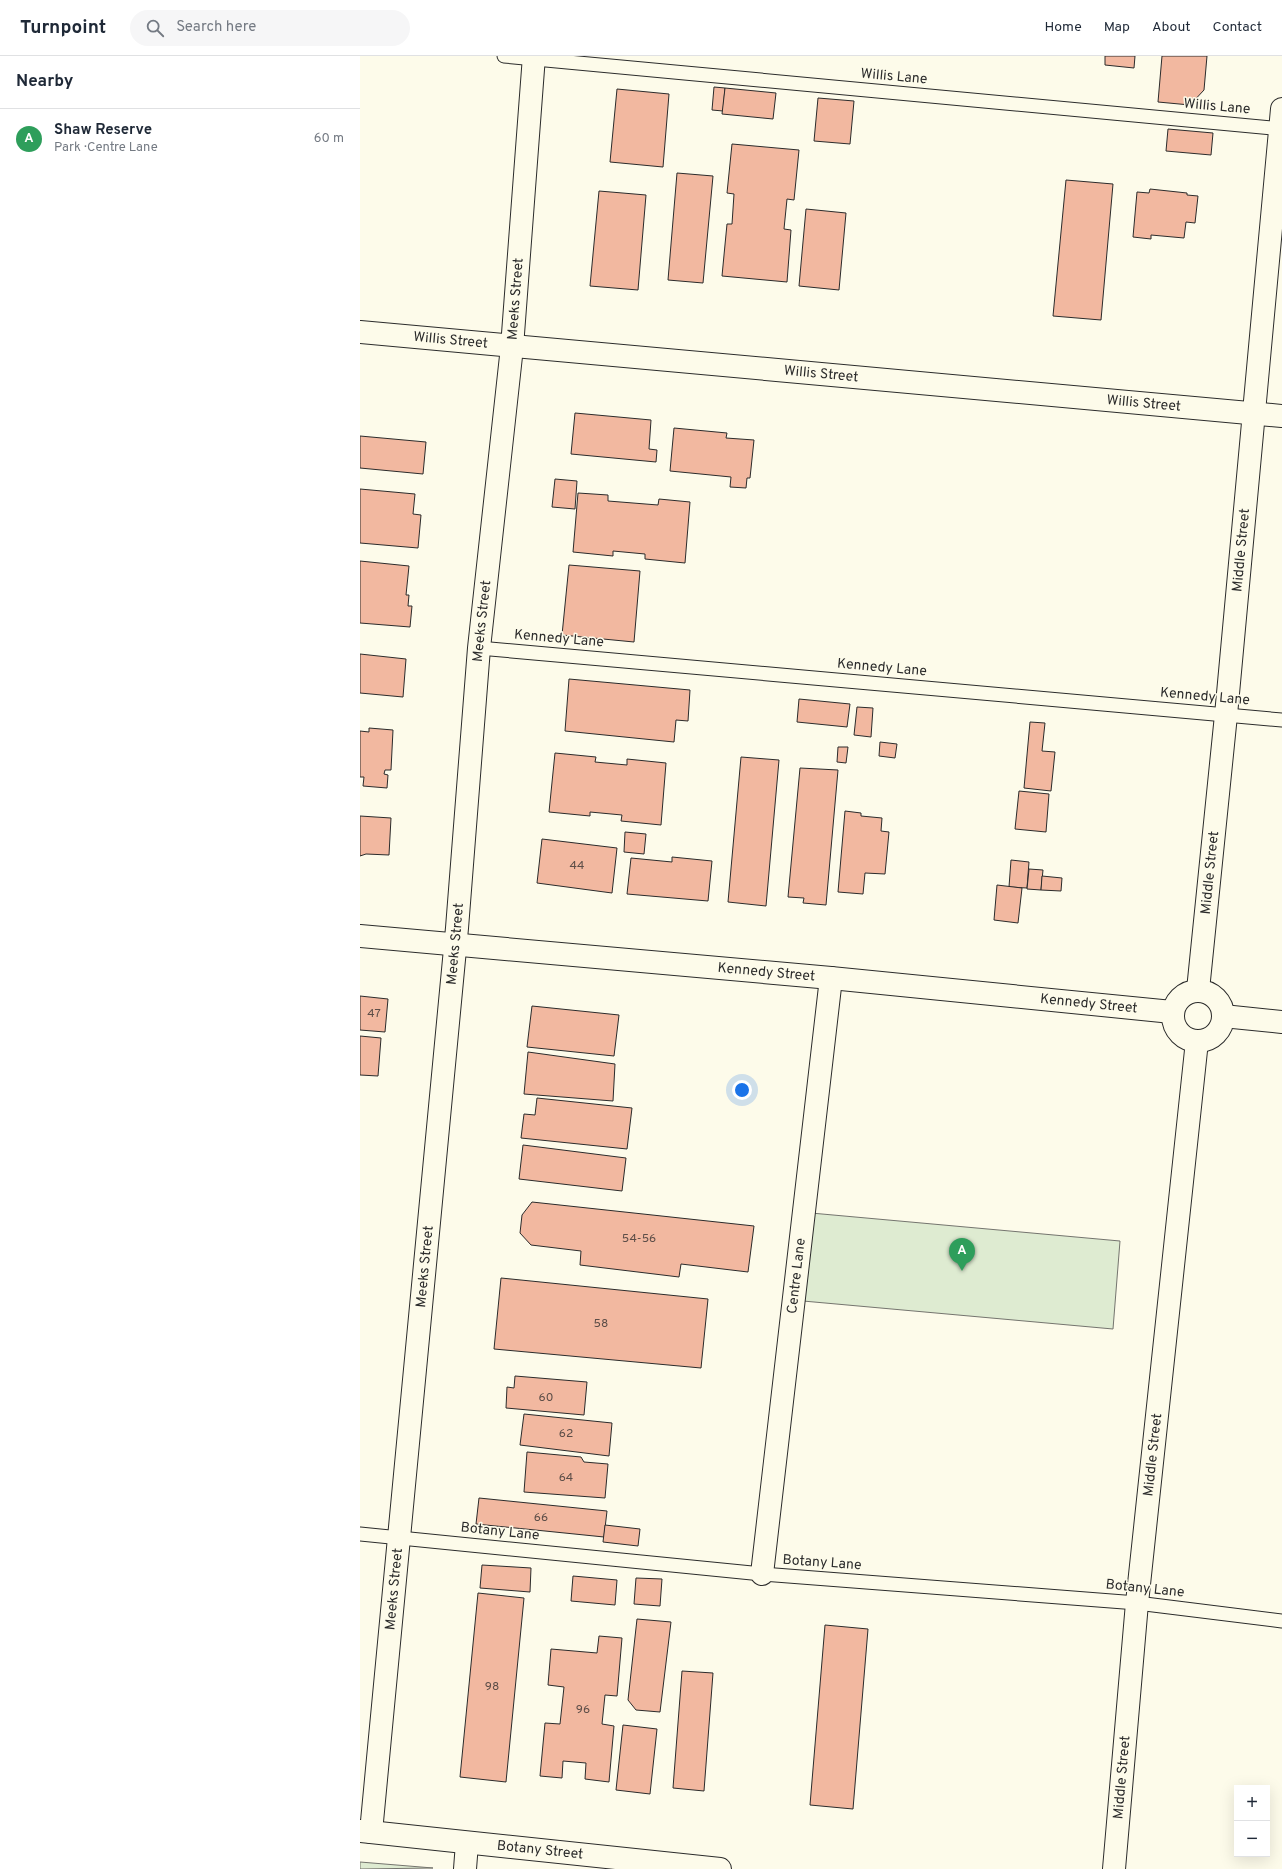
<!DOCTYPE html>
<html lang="en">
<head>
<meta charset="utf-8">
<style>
	body { margin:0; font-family:Overpass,sans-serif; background:#f6f6f7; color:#1f2937 }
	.controls { position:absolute; right:12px; bottom:12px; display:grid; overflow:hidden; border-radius:0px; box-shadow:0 4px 16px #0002 }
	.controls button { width:36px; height:36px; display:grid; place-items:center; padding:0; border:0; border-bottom:1px solid #e0e1e3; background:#fff; color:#1f2937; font:20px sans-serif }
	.you { position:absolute; left:382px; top:1034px; width:14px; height:14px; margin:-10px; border:3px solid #fff; border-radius:50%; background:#1a73e8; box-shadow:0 0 0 6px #1a73e833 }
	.badge { display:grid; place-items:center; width:26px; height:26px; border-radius:50%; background:#c62828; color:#fff; font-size:13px; font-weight:700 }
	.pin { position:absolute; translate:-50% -33px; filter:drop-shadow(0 1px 2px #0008) }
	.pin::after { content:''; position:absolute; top:21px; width:14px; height:12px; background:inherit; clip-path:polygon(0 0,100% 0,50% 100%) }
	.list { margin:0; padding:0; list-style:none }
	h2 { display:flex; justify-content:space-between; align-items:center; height:52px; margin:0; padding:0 16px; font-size:17px }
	h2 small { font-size:13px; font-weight:400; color:#747a83 }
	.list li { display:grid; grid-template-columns:26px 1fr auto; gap:12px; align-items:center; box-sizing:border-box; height:60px; padding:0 16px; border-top:1px solid #e0e1e3 }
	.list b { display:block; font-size:15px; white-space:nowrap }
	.list p { margin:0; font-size:13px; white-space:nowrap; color:#747a83 }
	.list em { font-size:13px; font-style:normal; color:#747a83 }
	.icon { flex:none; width:22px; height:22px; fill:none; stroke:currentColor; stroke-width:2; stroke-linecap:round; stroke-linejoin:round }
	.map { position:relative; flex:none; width:922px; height:1813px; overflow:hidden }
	header { display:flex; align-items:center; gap:24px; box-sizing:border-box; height:56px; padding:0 20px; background:#fff; border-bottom:1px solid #e0e1e3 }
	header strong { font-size:19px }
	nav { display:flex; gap:22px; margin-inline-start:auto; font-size:14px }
	.search { width:280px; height:36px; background:#f6f6f7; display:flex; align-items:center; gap:10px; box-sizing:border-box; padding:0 14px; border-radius:22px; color:#747a83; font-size:15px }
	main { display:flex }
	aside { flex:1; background:#fff }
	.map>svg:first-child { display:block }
	.green { fill:#deebd1; stroke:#74746e }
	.building { fill:#f2b8a0; stroke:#2b2b2b }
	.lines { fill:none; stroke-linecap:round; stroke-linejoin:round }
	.lane-casing { stroke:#2b2b2b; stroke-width:15 }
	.street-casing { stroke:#2b2b2b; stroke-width:24 }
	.secondary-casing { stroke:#2b2b2b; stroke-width:24 }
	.lane { stroke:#fdfbea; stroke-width:13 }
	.street { stroke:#fdfbea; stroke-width:22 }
	.secondary { stroke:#fdfbea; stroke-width:22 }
	.labels { text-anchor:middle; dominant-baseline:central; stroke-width:3; stroke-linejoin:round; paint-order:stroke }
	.number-label { font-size:12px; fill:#5d4e48 }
	.street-label { font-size:14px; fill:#2b2b2b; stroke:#fdfbea }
</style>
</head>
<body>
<header>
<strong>Turnpoint</strong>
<div class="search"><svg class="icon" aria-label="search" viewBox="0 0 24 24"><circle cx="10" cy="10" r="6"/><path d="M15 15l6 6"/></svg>Search here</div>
<nav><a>Home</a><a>Map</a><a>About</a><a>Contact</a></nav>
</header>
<main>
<aside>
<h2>Nearby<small></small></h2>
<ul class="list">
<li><span class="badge" style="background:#2e9e5b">A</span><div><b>Shaw Reserve</b><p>Park · Centre Lane</p></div><em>60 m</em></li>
</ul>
</aside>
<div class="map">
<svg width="922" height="1813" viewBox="0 0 922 1813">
	<rect width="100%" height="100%" fill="#fdfbea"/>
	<!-- green -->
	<g class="green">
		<path d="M451 1157 760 1185 753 1273 443 1245Z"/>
		<path d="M0 1806 73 1812 0 1813Z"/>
	</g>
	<!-- building -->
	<g class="building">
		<path d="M745 0H775L774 12 745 9Z"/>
		<path d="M802 0H847L844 34 830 49 798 46Z"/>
		<path d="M354 31 365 32 363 55 352 54Z"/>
		<path d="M365 32 416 37 413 63 362 58Z"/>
		<path d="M257 33 309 38 303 111 250 106Z"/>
		<path d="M458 42 494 45 490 88 454 85Z"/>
		<path d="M808 73 853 77 851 99 806 95Z"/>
		<path d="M372 88 439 94 434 144 427 143 424 173 431 174 427 226 362 220 367 168H372L374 138 367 137Z"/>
		<path d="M317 117 353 120 343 227 308 224Z"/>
		<path d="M706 124 753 128 741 264 693 260Z"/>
		<path d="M790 133 827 137V139L838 140 835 167 826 166 824 182 791 179V183L773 181 777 136 789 137Z"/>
		<path d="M239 135 286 139 278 234 230 230Z"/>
		<path d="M446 153 486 157 479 234 439 230Z"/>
		<path d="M215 357 291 364 289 393 297 394 296 406 211 398Z"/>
		<path d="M314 372 367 377 366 382 394 384 390 422H387L386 432 370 431 371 421 310 415Z"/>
		<path d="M0 380 66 386 63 418 0 412Z"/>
		<path d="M195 423 217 425 215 453 192 451Z"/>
		<path d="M0 433 55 438 53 458 61 459 58 492 0 487Z"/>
		<path d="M218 437 248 439V445L298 449 299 443 330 446 325 507 285 503V498L253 495V500L213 496Z"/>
		<path d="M0 505 49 510 46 539H49L48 550H52L50 571 0 567Z"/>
		<path d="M209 509 280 515 274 586 202 579Z"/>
		<path d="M0 598 46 603 43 641 0 637Z"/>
		<path d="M209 623 330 634 328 665 316 664 314 686 205 675Z"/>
		<path d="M439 643 490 648 487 671 437 666Z"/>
		<path d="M497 651 513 652 511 681 494 679Z"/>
		<path d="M670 666 685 667 682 695 695 696 691 735 664 732Z"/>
		<path d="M9 672 33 674 31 714H25L24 718 28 719 27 732 3 730 4 721H0V675L9 676Z"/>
		<path d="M520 686 537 688 535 702 519 700Z"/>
		<path d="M478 691H488L486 707 477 706Z"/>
		<path d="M195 697 236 701 235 706 267 709V703L306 707 301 769 261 765 262 759 230 756V760L189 756Z"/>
		<path d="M381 701 419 704 406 850 368 846Z"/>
		<path d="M440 712 478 714 466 849 443 847 444 842 428 841Z"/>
		<path d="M659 735 689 738 686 776 655 773Z"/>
		<path d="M485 755 501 757V760L522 762 521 775 529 776 525 818 505 817 503 838 478 836Z"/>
		<path d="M0 760 31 762 29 799 6 798 0 800Z"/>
		<path d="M265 776 286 778 284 798 264 796Z"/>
		<path d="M182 783 257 792 252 837 177 827Z"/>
		<path d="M312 801 352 805 348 845 267 838 271 802 312 806Z"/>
		<path d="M651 804 669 806 667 832 649 831Z"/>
		<path d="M669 813 683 814 681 834 667 833Z"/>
		<path d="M682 820 702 822 701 835 681 834Z"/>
		<path d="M637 829 662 832 658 867 634 864Z"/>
		<path d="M0 940 28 943 25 976 0 974Z"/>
		<path d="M172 950 259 959 254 1000 167 991Z"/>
		<path d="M0 980 21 982 18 1020 0 1019Z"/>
		<path d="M168 996 255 1008 253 1045 164 1038Z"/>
		<path d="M177 1042 272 1052 267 1093 161 1082 164 1058 175 1059Z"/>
		<path d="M163 1089 266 1102 262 1135 159 1123Z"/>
		<path d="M172 1146 394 1170 388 1216 321 1208 319 1221 220 1209 221 1195 171 1189 160 1177 162 1159Z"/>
		<path d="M141 1222 348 1243 341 1312 134 1293Z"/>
		<path d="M155 1320 227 1326 224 1359 146 1352 147 1331 154 1332Z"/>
		<path d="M164 1358 252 1367 249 1400 160 1389Z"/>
		<path d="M167 1396 221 1401 224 1406 248 1408 245 1442 164 1436Z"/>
		<path d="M119 1442 247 1455 244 1481 116 1468Z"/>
		<path d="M245 1469 280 1473 278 1490 243 1486Z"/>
		<path d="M122 1509 171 1512 170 1536 120 1532Z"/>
		<path d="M213 1520 257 1524 255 1549 211 1545Z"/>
		<path d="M276 1522 302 1523 300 1550 274 1548Z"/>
		<path d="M118 1537 164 1542 146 1726 100 1721Z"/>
		<path d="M277 1563 311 1566 300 1656 276 1654 268 1644Z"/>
		<path d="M465 1569 508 1573 493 1753 450 1749Z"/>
		<path d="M239 1580 262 1582 257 1640 245 1639 242 1668 254 1670 249 1726 225 1723 226 1707 203 1705 202 1722 180 1720 185 1667 200 1668 204 1631 188 1629 191 1593 237 1597Z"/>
		<path d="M322 1615 353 1617 344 1735 313 1732Z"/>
		<path d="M263 1669 297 1673 290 1738 256 1734Z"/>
	</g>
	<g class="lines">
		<defs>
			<g id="lane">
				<path d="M144 0 922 73"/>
				<path d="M119 592 922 664"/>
				<path d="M0 1478 402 1518 777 1547 922 1565"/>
			</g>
			<g id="street">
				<path id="s1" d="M0 276 922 360"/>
				<path id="s2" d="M0 880 471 922 812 956"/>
				<path id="s3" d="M838 934 866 659 922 53"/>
				<circle cx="838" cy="960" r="25"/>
				<path d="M863 960 922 966"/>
				<path id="s4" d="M402 1518 471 922"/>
				<path id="s5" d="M11 1776 97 872 119 592 152 291 174 0"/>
				<path d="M105 1813 107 1787"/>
				<path id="s6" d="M754 1813 777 1547 837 985"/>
			</g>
			<g id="secondary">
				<path id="s7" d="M0 1775 360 1813"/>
			</g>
		</defs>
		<!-- lane casing -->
		<use href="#lane" class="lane-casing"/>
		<!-- street casing -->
		<use href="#street" class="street-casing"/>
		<!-- secondary casing -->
		<use href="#secondary" class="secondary-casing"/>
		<!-- lane -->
		<use href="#lane" class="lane"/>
		<!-- street -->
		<use href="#street" class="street"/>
		<!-- secondary -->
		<use href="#secondary" class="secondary"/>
	</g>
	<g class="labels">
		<!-- number labels -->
		<g class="number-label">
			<text x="217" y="810">44</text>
			<text x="14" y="958">47</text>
			<text x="279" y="1183">54-56</text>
			<text x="241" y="1268">58</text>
			<text x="186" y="1342">60</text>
			<text x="206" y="1378">62</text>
			<text x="206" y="1422">64</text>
			<text x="181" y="1462">66</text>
			<text x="132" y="1631">98</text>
			<text x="223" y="1654">96</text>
		</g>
		<!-- street labels -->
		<g class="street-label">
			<text transform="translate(534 21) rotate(5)">Willis Lane</text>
			<text transform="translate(857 51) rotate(5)">Willis Lane</text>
			<text stroke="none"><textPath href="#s5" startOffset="1540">Meeks Street</textPath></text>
			<text stroke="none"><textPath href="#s1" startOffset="91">Willis Street</textPath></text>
			<text stroke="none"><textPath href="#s1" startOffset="463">Willis Street</textPath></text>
			<text stroke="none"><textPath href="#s1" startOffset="787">Willis Street</textPath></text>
			<text stroke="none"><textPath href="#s3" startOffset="442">Middle Street</textPath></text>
			<text stroke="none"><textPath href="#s5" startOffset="1216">Meeks Street</textPath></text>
			<text transform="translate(199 583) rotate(5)">Kennedy Lane</text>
			<text transform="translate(522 612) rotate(5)">Kennedy Lane</text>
			<text transform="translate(845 641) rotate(5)">Kennedy Lane</text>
			<text stroke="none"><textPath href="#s3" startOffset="118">Middle Street</textPath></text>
			<text stroke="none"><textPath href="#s5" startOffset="892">Meeks Street</textPath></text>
			<text stroke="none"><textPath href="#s2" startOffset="408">Kennedy Street</textPath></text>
			<text stroke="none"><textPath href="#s2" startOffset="732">Kennedy Street</textPath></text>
			<text stroke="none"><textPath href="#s5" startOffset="568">Meeks Street</textPath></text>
			<text stroke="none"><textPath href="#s4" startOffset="300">Centre Lane</textPath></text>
			<text stroke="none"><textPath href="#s6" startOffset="416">Middle Street</textPath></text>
			<text transform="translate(140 1476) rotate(6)">Botany Lane</text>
			<text transform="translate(462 1507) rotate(4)">Botany Lane</text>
			<text stroke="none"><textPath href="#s5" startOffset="244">Meeks Street</textPath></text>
			<text transform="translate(785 1533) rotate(6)">Botany Lane</text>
			<text stroke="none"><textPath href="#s6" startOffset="92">Middle Street</textPath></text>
			<text stroke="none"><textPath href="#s7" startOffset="181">Botany Street</textPath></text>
		</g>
	</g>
</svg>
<div class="controls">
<button>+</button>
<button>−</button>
</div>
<div class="you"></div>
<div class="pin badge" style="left:602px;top:1215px;background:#2e9e5b">A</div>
</div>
</main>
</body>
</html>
